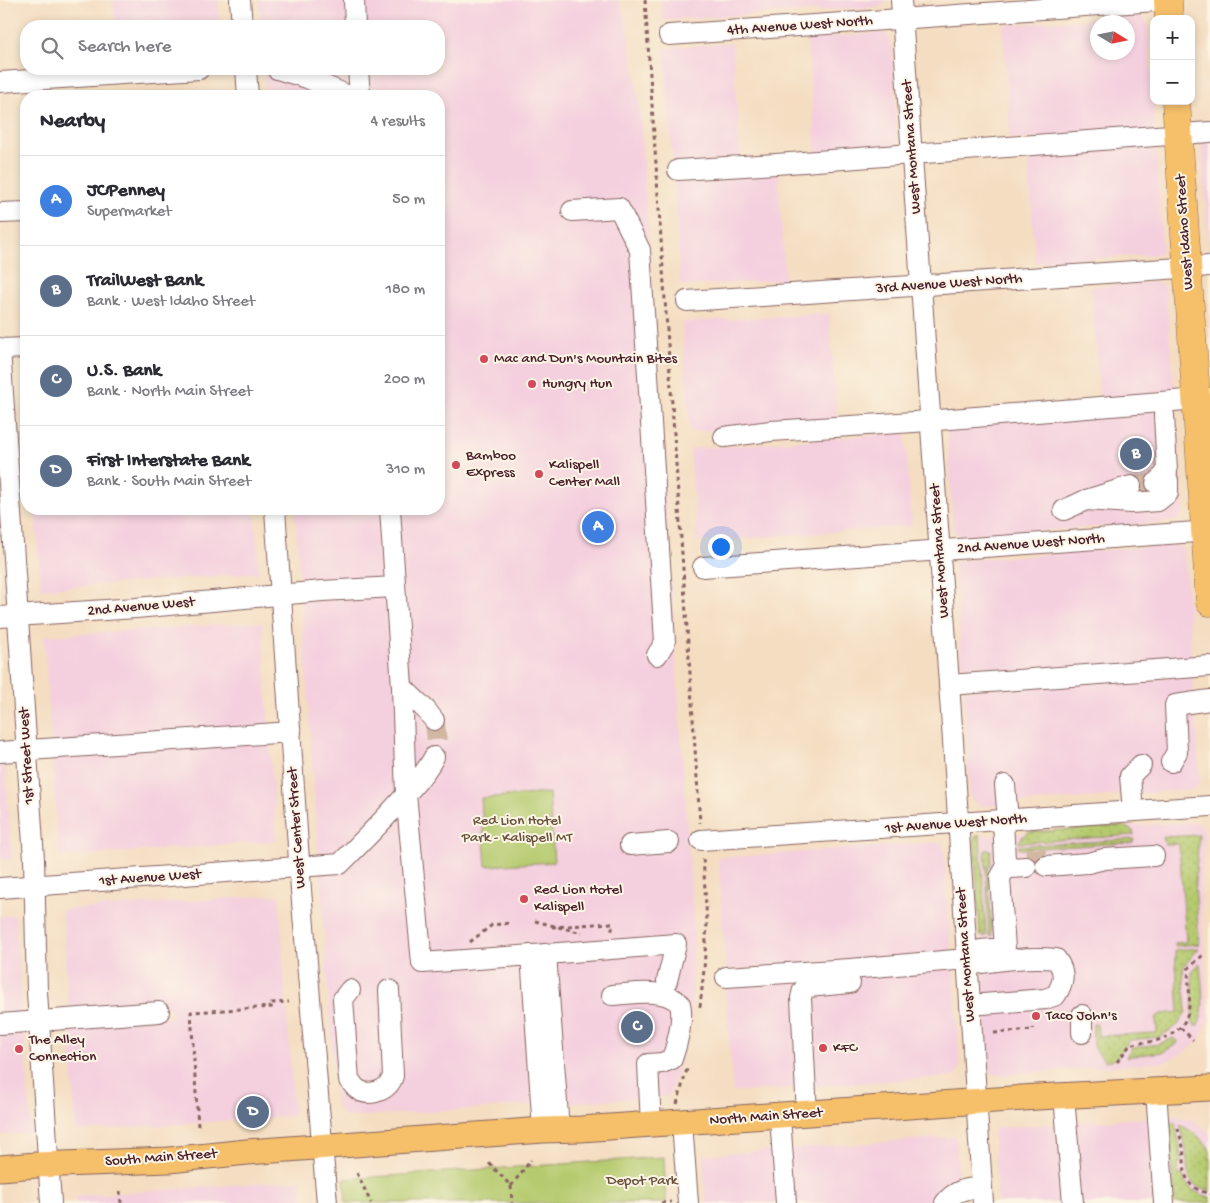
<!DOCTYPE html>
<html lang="en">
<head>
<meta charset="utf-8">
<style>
	body { margin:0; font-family:"Gochi Hand",sans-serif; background:#f2f2f3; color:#2b2b33 }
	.controls { position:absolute; right:15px; top:15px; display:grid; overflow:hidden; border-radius:10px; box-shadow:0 2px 8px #0003 }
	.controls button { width:45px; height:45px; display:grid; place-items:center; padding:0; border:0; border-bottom:1px solid #e1e1e2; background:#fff; color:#2b2b33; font:25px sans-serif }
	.compass { position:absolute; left:1090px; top:15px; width:45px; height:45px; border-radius:50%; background:#fff; box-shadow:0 2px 8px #0003; rotate:100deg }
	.you { position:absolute; left:720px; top:546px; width:18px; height:18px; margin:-12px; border:4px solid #fff; border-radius:50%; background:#1a73e8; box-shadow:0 0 0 8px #1a73e833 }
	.badge { display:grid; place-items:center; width:32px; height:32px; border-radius:50%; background:#d1495b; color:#fff; font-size:16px; font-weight:700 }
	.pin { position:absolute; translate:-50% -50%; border:2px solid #fff; box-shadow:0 1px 5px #0006 }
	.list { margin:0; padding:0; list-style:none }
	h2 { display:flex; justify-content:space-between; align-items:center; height:65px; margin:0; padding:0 20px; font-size:21px }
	h2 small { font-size:16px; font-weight:400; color:#7c7c81 }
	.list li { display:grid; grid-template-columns:32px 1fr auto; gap:15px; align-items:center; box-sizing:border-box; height:90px; padding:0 20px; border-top:1px solid #e1e1e2 }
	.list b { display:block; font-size:19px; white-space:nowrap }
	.list p { margin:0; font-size:16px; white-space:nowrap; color:#7c7c81 }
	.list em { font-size:16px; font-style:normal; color:#7c7c81 }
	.icon { flex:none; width:28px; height:28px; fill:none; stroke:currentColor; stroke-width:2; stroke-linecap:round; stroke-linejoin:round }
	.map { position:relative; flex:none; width:1210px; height:1203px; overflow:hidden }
	.search { position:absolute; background:#fff; box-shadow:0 2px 8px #0003; left:20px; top:20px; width:425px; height:55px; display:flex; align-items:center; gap:12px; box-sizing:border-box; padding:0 18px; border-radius:20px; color:#7c7c81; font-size:19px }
	.panel { position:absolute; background:#fff; box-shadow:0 2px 8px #0003; left:20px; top:90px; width:425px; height:425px; border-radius:20px }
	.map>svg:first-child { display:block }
	.built { fill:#f4cfde; fill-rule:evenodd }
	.grass { fill:url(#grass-dots); stroke:#80744c }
	.park { fill:#b5ca6e; stroke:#80744c }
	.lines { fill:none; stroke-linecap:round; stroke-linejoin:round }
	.minor-tunnel { stroke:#d2b7a3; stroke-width:20; stroke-dasharray:20 10; stroke-linecap:butt }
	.minor-casing { stroke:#866260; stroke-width:22 }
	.major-casing { stroke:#866260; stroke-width:27 }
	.highway-casing { stroke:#866260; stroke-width:29 }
	.path { stroke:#866260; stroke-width:3; stroke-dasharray:4 4; stroke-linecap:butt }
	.minor { stroke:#fff; stroke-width:20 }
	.major { stroke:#f6c06b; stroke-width:25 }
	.highway { stroke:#f6c06b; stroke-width:28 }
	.poi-dot { fill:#d1495b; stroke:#fcf5e5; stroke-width:2 }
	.labels { text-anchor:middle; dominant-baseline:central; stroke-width:4; stroke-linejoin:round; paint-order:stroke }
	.street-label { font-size:15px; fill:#4a1f2b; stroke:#fcf5e5 }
	.poi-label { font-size:15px; fill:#4a1f2b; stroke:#fcf5e5; text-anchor:start }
	.park-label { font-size:15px; fill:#6a523f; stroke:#fcf5e5 }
</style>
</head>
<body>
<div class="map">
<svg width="1210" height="1203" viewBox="0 0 1210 1203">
	<defs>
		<pattern id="grass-dots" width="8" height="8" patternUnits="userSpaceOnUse" patternTransform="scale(1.25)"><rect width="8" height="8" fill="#b5ca6e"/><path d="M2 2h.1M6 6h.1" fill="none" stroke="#9dad5f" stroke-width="1.8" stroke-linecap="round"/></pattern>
	</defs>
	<rect width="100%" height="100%" fill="#fcf5e5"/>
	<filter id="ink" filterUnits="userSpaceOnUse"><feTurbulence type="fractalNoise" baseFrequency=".02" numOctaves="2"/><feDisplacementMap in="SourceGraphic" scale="10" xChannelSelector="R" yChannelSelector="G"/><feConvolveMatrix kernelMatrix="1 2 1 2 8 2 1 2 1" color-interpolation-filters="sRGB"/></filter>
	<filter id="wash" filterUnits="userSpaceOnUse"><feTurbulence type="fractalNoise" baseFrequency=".0096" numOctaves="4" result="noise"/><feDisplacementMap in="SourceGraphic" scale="20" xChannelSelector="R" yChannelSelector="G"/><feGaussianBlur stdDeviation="1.12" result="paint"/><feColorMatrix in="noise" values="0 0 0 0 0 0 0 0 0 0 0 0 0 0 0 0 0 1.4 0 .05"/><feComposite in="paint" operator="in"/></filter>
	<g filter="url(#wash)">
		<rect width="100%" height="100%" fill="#f4ddc1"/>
		<!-- built -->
		<g class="built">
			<path d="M113 0H218L220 26H115Z"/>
			<path d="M259 0H619L628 29 639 100 694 933 692 993 689 1026 680 1063 669 1096 350 1117 344 1116 336 1107 295 509H439V96H266L264 69H439V26H261Z"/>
			<path d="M661 0H886L885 3 879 7 662 20Z"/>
			<path d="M1139 16 1145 19 1148 25 1155 132 1010 140 1003 25ZM1098 22H1128V52H1098Z"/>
			<path d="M880 33 887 35 892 46 898 150 816 155 807 39Z"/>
			<path d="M732 43 741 159 673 164 664 48Z"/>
			<path d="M225 90V96H136Z"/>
			<path d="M1201 137H1210V249L1209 248Z"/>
			<path d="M1156 143 1162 247 1159 254 1035 262 1028 152Z"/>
			<path d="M778 169 785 280 680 286 674 176Z"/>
			<path d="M1154 282 1163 285 1166 293 1175 397 1100 402 1091 287Z"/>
			<path d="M829 314 837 421 690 432 682 322Z"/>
			<path d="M1175 406 1183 509 1182 514 1177 520 1170 522 963 536H958L953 530 947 425Z"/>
			<path d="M905 433 912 526 697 542 690 449Z"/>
			<path d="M35 509H254L259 573 41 589Z"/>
			<path d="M1177 545 1184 551 1192 662 963 679 954 564 956 561Z"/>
			<path d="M262 622 269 728 51 743 44 636Z"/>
			<path d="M1193 676 1200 780 1197 787 1194 789 982 806 973 801 970 797 964 690Z"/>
			<path d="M269 736 277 841 59 857 51 752Z"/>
			<path d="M4 754 12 859 0 860V755Z"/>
			<path d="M1191 822 1196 823 1202 828 1205 836 1200 884 1208 1017 1204 1030 1196 1044 1181 1054 1165 1062 999 1075 993 1074 989 1068 988 1052 975 837Z"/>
			<path d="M943 842 951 953 726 970 718 858Z"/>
			<path d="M279 895 294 1116 76 1131 69 1024 172 1017 171 1007 69 1014 62 910Z"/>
			<path d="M15 915 22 1019 0 1020V916Z"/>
			<path d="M953 968 960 1067 955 1076 733 1092 725 984Z"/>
			<path d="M24 1029 31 1133 0 1135V1031Z"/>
			<path d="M1176 1116 1195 1121 1207 1131 1210 1136V1203H998L993 1133 996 1128Z"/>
			<path d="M956 1137 960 1203H706L703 1155Z"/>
			<path d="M301 1180 303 1203H76V1196Z"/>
		</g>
		<!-- grass -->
		<g class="grass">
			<path d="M1123 826 1133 831 1134 835 1018 843 1023 836 1029 832Z"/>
			<path d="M980 835 986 936H982L980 935 974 838 976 836Z"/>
			<path d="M1199 835 1195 883 1199 944 1175 946V943L1186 942 1179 844H1165L1163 837Z"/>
			<path d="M1134 839 1133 842 1129 843 1022 849H1019L1018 846Z"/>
			<path d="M985 850H991V866H988L992 936H989Z"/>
			<path d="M1199 948 1183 967 1186 1012 1178 1025 1160 1037 1130 1040 1116 1059 1105 1061 1093 1047V1024H1097L1098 1036 1157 1033 1156 1018 1161 1014 1179 1012 1175 950Z"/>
			<path d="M1199 963 1200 964C1201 980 1207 1014 1197 1026H1195L1192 1020 1193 1005 1192 972Z"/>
			<path d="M1173 1038 1178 1041 1177 1044 1163 1052 1126 1057 1131 1048 1159 1044Z"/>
			<path d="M1169 1123H1175L1180 1146 1181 1162 1178 1164V1174L1183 1175C1187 1189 1196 1193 1210 1197V1203H1174Z"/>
			<path d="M1180 1125C1189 1129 1207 1141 1210 1151 1210 1160 1210 1180 1210 1191 1185 1186 1188 1173 1186 1152 1185 1143 1183 1134 1180 1125Z"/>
		</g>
		<!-- park -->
		<g class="park">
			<path d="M549 793 554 862 486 866 481 798Z"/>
			<path d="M664 1157 666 1203H346L344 1179Z"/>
		</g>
	</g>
	<g filter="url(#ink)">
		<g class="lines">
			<!-- minor-tunnel -->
			<g class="minor-tunnel">
				<path d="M1131 486 1156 483"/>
				<path d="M434 720C437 734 438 744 434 757"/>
				<path d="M1026 859 1046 858"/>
			</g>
			<defs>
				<g id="minor">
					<path d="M240 0 242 26"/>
					<path d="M354 0 355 26"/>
					<path d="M901 0 953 741 983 1203"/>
					<path d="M669 35 1171 0"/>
					<path d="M246 69 248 96"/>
					<path d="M277 69 307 78 349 96"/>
					<path d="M358 69 360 96"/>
					<path d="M0 82 199 69"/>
					<path d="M678 170 776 164 1210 132"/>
					<path d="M572 211 619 208 640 250 665 642 657 655"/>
					<path d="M0 213 26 212"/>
					<path d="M687 301 1210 266"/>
					<path d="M0 348 34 859 37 992 51 1203"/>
					<path d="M0 349 26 348"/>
					<path d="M724 437 771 431 914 422 1210 398"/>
					<path d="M1156 483 1167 472 1164 415"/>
					<path d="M1086 500 1131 503 1158 501 1168 493V480"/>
					<path d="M275 509 301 890 327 1203"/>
					<path d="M390 509 402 687 406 794 422 963 546 954"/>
					<path d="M1064 510 1086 500 1131 486"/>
					<path d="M703 567 1210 531"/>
					<path d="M0 617 136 608 322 591 395 587"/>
					<path d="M949 685 1210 666"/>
					<path d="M402 687 426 710 434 720"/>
					<path d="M0 752 291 732"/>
					<path d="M1171 762 1177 752 1175 705 1210 700"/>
					<path d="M1005 785 1008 820"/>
					<path d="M1133 811 1130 776 1141 765"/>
					<path d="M1003 821 1005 860 1011 868 1026 867"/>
					<path d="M701 840 1210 806"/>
					<path d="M630 845 669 842"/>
					<path d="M1046 866 1088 863 1104 859 1154 856"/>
					<path d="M0 888 340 864C362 842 383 821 403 798 414 785 426 773 434 757"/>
					<path d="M980 950 1005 948 1000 878 1008 864"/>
					<path d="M531 955 543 1130"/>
					<path d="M968 965C996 961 1027 956 1056 959 1066 972 1064 982 1056 995L1045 999 970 1005"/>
					<path d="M726 977 850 969 967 959"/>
					<path d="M350 990 343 999 349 1080C352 1082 354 1087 357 1089 370 1098 389 1090 393 1076L389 990"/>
					<path d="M612 995C633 994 664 987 680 1004 684 1018 677 1045 672 1059L662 1063 648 1064 651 1125"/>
					<path d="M0 1024 159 1012"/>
					<path d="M1082 1033V1015"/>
					<path d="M1156 1091 1164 1203"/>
					<path d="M1064 1096 1073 1203"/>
					<path d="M807 1114 801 998 803 990 808 987 850 983"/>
					<path d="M780 1116 786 1203"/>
					<path d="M682 1123 688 1203"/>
					<path d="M559 1130 546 954 676 944 667 981"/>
					<path d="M945 1203C955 1190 965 1189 981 1187"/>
				</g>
				<path id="major" d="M0 1168 36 1165 169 1160 247 1152 543 1130 581 1129 1037 1097 1210 1088"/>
				<g id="highway">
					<path d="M1168 0 1169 19"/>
					<path d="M1176 101 1210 602"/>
				</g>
			</defs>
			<!-- minor casing -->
			<use href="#minor" class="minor-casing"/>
			<!-- major casing -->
			<use href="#major" class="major-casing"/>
			<!-- highway casing -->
			<use href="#highway" class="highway-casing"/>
			<!-- path -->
			<g class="path">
				<path d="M645 0 700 823"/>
				<path d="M535 921 582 933"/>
				<path d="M552 927 612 923V932"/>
				<path d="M470 942 492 925 511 923"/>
				<path d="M700 1007 704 970 707 923 703 856"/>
				<path d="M1181 1028 1193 1040"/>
				<path d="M994 1033 1033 1030V1028"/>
				<path d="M1117 1062 1130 1045C1140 1042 1151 1043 1161 1039 1197 1026 1189 1000 1188 969L1203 955"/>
				<path d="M677 1104 687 1069"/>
				<path d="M198 1126 191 1012 273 1007 272 1003 289 1002"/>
				<path d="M1178 1128C1179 1134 1182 1141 1183 1147 1186 1173 1180 1186 1210 1194"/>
				<path d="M489 1163 511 1186 531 1160"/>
				<path d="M357 1173 371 1203"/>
				<path d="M511 1186 512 1203"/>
				<path d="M120 1191 121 1203"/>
				<path d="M661 1203 671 1202"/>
			</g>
			<!-- minor -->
			<use href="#minor" class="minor"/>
			<!-- major -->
			<use href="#major" class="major"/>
			<!-- highway -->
			<use href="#highway" class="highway"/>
		</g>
	</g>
	<!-- markers -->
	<g class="poi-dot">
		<circle cx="484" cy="359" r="5"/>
		<circle cx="532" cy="384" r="5"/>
		<circle cx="456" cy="465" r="5"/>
		<circle cx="539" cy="474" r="5"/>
		<circle cx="524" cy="899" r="5"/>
		<circle cx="1036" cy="1016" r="5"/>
		<circle cx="823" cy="1048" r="5"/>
		<circle cx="19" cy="1049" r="5"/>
	</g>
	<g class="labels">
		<!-- street labels -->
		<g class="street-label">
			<text transform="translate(800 26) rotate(-4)">4th Avenue West North</text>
			<text transform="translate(912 147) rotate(-94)">West Montana Street</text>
			<text transform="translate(1185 232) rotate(-94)">West Idaho Street</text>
			<text transform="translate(949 284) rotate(-4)">3rd Avenue West North</text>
			<text transform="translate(1031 544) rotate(-4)">2nd Avenue West North</text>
			<text transform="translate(940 551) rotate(-94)">West Montana Street</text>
			<text transform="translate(141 607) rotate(-5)">2nd Avenue West</text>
			<text transform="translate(27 756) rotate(-93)">1st Street West</text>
			<text transform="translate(956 824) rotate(-4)">1st Avenue West North</text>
			<text transform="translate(297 828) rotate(-94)">West Center Street</text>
			<text transform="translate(150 878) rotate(-4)">1st Avenue West</text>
			<text transform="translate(966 955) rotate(-94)">West Montana Street</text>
			<text transform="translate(766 1117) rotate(-4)">North Main Street</text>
			<text transform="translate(161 1158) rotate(-4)">South Main Street</text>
		</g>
		<!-- poi labels -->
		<g class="poi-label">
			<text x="494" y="359">Mac and Dun's Mountain Bites</text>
			<text x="542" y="384">Hungry Hun</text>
			<text x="466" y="456">Bamboo<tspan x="466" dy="17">Express</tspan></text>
			<text x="549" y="465">Kalispell<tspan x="549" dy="17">Center Mall</tspan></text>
			<text x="534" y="890">Red Lion Hotel<tspan x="534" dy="17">Kalispell</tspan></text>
			<text x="1046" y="1016">Taco John's</text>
			<text x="29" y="1040">The Alley<tspan x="29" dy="17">Connection</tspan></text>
			<text x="833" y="1048">KFC</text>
		</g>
		<!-- park labels -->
		<g class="park-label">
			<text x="517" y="821">Red Lion Hotel<tspan x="517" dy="17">Park - Kalispell MT</tspan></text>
			<text x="642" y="1181">Depot Park</text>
		</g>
	</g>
</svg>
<div class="controls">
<button>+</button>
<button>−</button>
</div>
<svg class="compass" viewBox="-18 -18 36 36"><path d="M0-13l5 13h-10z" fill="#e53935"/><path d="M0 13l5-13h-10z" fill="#7c7c81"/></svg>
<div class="you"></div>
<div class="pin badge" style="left:598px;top:527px;background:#3f7fe0">A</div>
<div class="pin badge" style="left:1136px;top:454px;background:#5c6f8a">B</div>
<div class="pin badge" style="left:637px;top:1027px;background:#5c6f8a">C</div>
<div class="pin badge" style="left:253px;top:1112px;background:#5c6f8a">D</div>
<div class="search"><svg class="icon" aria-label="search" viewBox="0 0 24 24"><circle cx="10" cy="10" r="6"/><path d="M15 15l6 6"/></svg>Search here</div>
<section class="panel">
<h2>Nearby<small>4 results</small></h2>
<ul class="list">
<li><span class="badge" style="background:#3f7fe0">A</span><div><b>JCPenney</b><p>Supermarket</p></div><em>50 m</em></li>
<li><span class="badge" style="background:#5c6f8a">B</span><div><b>TrailWest Bank</b><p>Bank · West Idaho Street</p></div><em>180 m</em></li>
<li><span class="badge" style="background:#5c6f8a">C</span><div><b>U.S. Bank</b><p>Bank · North Main Street</p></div><em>200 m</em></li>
<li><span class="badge" style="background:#5c6f8a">D</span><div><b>First Interstate Bank</b><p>Bank · South Main Street</p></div><em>310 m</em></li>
</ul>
</section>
</div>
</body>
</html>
